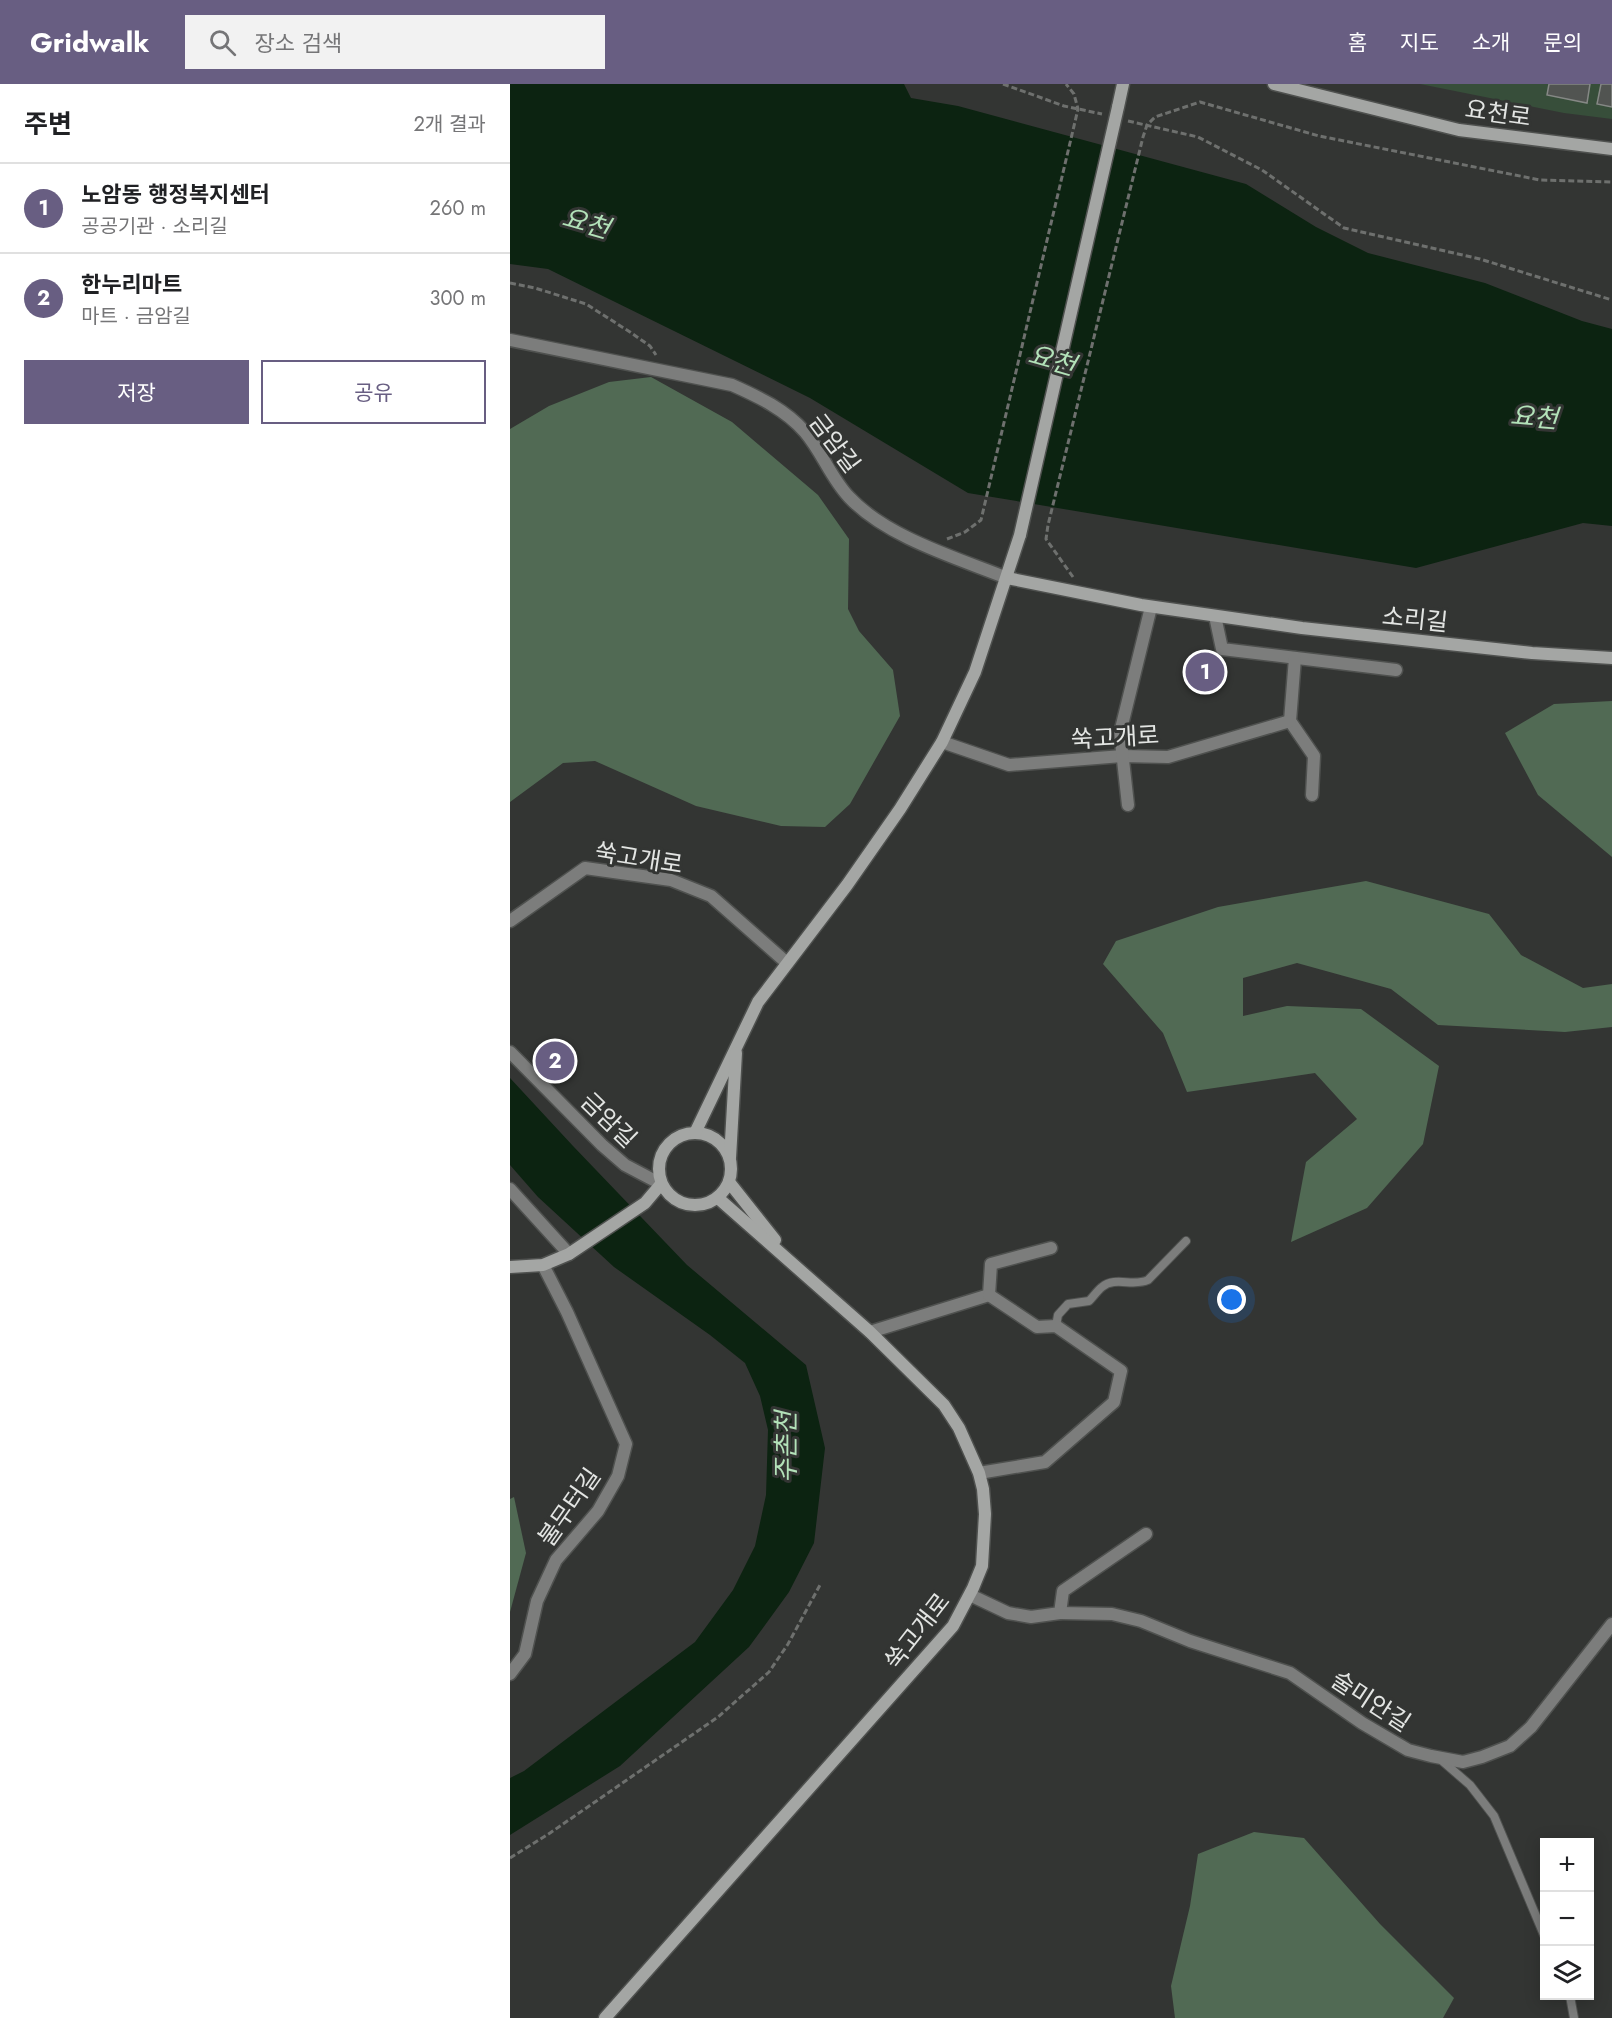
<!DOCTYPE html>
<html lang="ko">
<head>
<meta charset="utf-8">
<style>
	body { margin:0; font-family:Jost,"Noto Sans KR",sans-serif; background:#f2f2f2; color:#202124 }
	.controls { position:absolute; right:18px; bottom:18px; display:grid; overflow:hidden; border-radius:0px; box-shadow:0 3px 15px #0003 }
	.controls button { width:54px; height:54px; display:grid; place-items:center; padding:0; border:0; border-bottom:2px solid #e0e0e0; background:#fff; color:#202124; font:30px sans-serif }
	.you { position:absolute; left:722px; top:1216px; width:21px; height:21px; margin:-15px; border:4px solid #fff; border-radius:50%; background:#1a73e8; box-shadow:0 0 0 9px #1a73e833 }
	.badge { display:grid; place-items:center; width:39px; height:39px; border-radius:50%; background:#685e82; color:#fff; font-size:20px; font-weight:700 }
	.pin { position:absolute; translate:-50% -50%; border:3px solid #fff; box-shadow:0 2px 6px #0006 }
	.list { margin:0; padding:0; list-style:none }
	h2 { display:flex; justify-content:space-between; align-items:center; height:78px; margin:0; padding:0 24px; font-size:26px }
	h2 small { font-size:20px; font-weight:400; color:#757577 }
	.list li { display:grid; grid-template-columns:39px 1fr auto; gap:18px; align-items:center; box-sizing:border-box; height:90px; padding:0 24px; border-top:2px solid #e0e0e0 }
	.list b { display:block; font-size:22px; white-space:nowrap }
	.list p { margin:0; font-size:20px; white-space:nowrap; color:#757577 }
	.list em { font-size:20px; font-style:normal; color:#757577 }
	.actions { display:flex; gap:12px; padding:18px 24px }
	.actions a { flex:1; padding:14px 0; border:2px solid #685e82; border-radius:0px; text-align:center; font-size:21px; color:#685e82 }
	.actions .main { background:#685e82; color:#fff }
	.icon { flex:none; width:33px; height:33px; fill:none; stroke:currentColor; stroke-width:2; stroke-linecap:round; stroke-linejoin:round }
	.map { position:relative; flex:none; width:1102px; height:1934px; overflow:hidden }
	header { display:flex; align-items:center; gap:36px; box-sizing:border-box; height:84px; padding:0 30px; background:#685e82; color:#fff }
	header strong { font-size:28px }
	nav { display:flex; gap:33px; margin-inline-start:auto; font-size:21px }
	.search { width:420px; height:54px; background:#f2f2f2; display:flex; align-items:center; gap:15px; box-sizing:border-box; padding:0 21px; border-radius:0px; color:#757577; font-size:22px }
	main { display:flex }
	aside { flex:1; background:#fff }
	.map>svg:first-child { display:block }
	.green { fill:#374e3a }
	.forest { fill:#516a54 }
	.water { fill:#0c2311 }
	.building { fill:#515451; stroke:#858885; stroke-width:1.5 }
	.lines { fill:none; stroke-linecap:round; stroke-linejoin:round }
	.lane-casing { stroke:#4f514f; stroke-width:10 }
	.street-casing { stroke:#4f514f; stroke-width:15 }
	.secondary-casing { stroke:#4f514f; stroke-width:15 }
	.path { stroke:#6e706e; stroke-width:3; stroke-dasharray:6 3; stroke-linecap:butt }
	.lane { stroke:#7c7d7c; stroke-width:8 }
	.street { stroke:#7c7d7c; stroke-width:12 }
	.secondary { stroke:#a4a6a4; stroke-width:12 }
	.secondary-bridge-casing { stroke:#4f514f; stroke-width:15; stroke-linecap:butt }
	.secondary-bridge { stroke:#a4a6a4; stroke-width:12 }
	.labels { text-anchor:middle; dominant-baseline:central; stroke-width:6; stroke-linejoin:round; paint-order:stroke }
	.street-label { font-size:24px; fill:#e3e5e3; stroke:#333533 }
	.water-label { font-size:26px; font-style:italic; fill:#b3e2b9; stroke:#333533 }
</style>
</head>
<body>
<header>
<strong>Gridwalk</strong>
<div class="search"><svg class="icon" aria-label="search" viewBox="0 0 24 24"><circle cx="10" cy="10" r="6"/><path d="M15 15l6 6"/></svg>장소 검색</div>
<nav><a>홈</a><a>지도</a><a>소개</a><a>문의</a></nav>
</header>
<main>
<aside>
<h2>주변<small>2개 결과</small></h2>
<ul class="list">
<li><span class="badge">1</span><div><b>노암동 행정복지센터</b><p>공공기관 · 소리길</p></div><em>260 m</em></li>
<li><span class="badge">2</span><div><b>한누리마트</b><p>마트 · 금암길</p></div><em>300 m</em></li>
</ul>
<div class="actions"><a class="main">저장</a><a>공유</a></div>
</aside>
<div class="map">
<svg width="1102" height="1934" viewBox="0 0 1102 1934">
	<rect width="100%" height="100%" fill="#333533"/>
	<!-- green -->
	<path class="green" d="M910 0H1102V35L1054 29Z"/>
	<!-- forest -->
	<g class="forest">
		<path d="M141 293 222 338 308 411 339 455 338 525 349 547 383 586 390 632 340 720 315 743 271 742 186 722 85 677 53 679 0 718V345L39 322 99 298Z"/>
		<path d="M1102 617V773L1028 711 995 649 1044 620Z"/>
		<path d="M856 797 979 830 1011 871 1073 904 1102 900V943L1055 948 928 941 881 905 787 879 733 894V932L777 922 851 925 929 982 913 1060 857 1124 781 1158 796 1078 847 1035 805 989 677 1008 653 949 593 880 606 857 708 823Z"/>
		<path d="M4 1413 16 1469 0 1528V1415Z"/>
		<path d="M744 1748 794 1754 870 1840 944 1914 933 1934H665L661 1902 680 1822 688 1770Z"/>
	</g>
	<!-- water -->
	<g class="water">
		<path d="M0 0H394L401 14 448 22 736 100 806 143 858 169 975 199 1072 237 1102 245V442L1073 439 906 484 458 409 300 314 38 185 0 180Z"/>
		<path d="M0 994 63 1062 177 1181 296 1281 315 1364 304 1459 279 1508 239 1563 110 1682 0 1751V1694L14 1687 185 1558 223 1506 245 1462 256 1411 258 1346 250 1312 235 1279 200 1251 104 1183 28 1113 0 1081Z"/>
	</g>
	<!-- building -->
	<g class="building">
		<path d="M1039 0H1080L1077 19 1037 11Z"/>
		<path d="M1091 0H1102V23L1087 20Z"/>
	</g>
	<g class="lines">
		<defs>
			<g id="lane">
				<path d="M546 1242 548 1231 558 1220 579 1217C583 1213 587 1207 592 1203 605 1192 623 1203 638 1196L676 1157"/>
				<path d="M930 1675 960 1701 984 1732 1034 1851"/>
				<path d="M1060 1912 1064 1934"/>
			</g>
			<g id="street">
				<path d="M0 256 222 301C249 313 276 326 295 348 312 368 321 394 339 413 376 453 447 474 497 494"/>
				<path d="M705 532 712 565 886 586"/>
				<path d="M785 574 780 637 804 672 802 711"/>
				<path d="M432 658 499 681 612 672 658 673 780 637"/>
				<path d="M618 721 610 649 641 523"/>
				<path d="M0 837 75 784 161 796 201 812 277 879"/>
				<path d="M0 968 92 1061 115 1081 151 1100"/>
				<path d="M0 1105 59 1170"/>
				<path d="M360 1248 479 1211 481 1180 541 1164"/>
				<path d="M469 1389 535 1378 604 1318 611 1287 546 1242 527 1243 479 1211"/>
				<path d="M460 1511 498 1529 521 1533 550 1529 553 1507 636 1450"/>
				<path d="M550 1529 602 1530 631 1537 680 1557 780 1589 852 1639 898 1666 921 1672 953 1678 972 1673 1000 1662 1021 1643 1102 1540"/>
				<path d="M0 1590 15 1570 27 1517 46 1476 88 1427 108 1392 116 1360 57 1228 33 1181"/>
			</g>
			<g id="secondary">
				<path d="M764 0 949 46 1102 65"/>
				<path d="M608 23 613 0"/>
				<path d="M497 494 631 521 792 544 1022 569 1102 574"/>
				<circle cx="185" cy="1085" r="36"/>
				<path d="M185 1049 248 918 337 801 390 725 432 658 465 588 510 451"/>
				<path d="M220 1074 226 969"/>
				<path d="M219 1098 265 1156"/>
				<path d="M0 1183 33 1181 59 1170 135 1119 151 1100"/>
				<path d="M95 1934 443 1542 463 1504 472 1482 475 1430 473 1405 469 1389 449 1344 434 1321 360 1248 208 1114"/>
			</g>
		</defs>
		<!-- lane casing -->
		<use href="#lane" class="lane-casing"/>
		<!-- street casing -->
		<use href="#street" class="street-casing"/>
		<!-- secondary casing -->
		<use href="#secondary" class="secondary-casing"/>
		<!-- path -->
		<g class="path">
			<path d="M493 0 554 22 592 30"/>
			<path d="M618 37 688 53 752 86 834 144 970 175 1102 216"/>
			<path d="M0 199 25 204 76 220 120 248 140 262 146 271"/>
			<path d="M437 455 455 448 471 436 568 25 564 10 556 0"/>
			<path d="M563 493 536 455 538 441 633 53 637 41 645 33 690 18 809 52 1030 96 1102 98"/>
			<path d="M0 1774 40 1749 208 1633 259 1588 278 1560 310 1501"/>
		</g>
		<!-- lane -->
		<use href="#lane" class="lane"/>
		<!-- street -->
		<use href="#street" class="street"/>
		<!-- secondary -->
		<use href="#secondary" class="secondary"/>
		<defs>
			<path id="secondary-bridge" d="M510 451 608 23"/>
		</defs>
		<!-- secondary-bridge casing -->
		<use href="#secondary-bridge" class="secondary-bridge-casing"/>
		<!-- secondary-bridge -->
		<use href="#secondary-bridge" class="secondary-bridge"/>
	</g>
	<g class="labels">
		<!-- street labels -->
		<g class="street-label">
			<text transform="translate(988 29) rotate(8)">요천로</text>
			<text transform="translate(325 359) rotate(53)">금암길</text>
			<text transform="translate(905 535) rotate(6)">소리길</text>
			<text transform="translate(605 653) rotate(-3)">쑥고개로</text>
			<text transform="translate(129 774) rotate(9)">쑥고개로</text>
			<text transform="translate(99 1036) rotate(44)">금암길</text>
			<text transform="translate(59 1423) rotate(-55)">불무터길</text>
			<text transform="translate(407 1547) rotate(-52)">쑥고개로</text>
			<text transform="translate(861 1617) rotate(33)">술미안길</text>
		</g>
		<!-- water labels -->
		<g class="water-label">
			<text transform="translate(76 139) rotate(16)">요천</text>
			<text transform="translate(542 276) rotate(16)">요천</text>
			<text transform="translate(1024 333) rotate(5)">요천</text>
			<text transform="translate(276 1363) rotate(-90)">주촌천</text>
		</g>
	</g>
</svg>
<div class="controls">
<button>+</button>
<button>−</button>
<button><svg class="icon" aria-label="layers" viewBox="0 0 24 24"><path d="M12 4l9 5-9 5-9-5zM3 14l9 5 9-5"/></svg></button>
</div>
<div class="you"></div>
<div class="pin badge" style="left:695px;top:588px">1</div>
<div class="pin badge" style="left:45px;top:977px">2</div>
</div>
</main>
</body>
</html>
